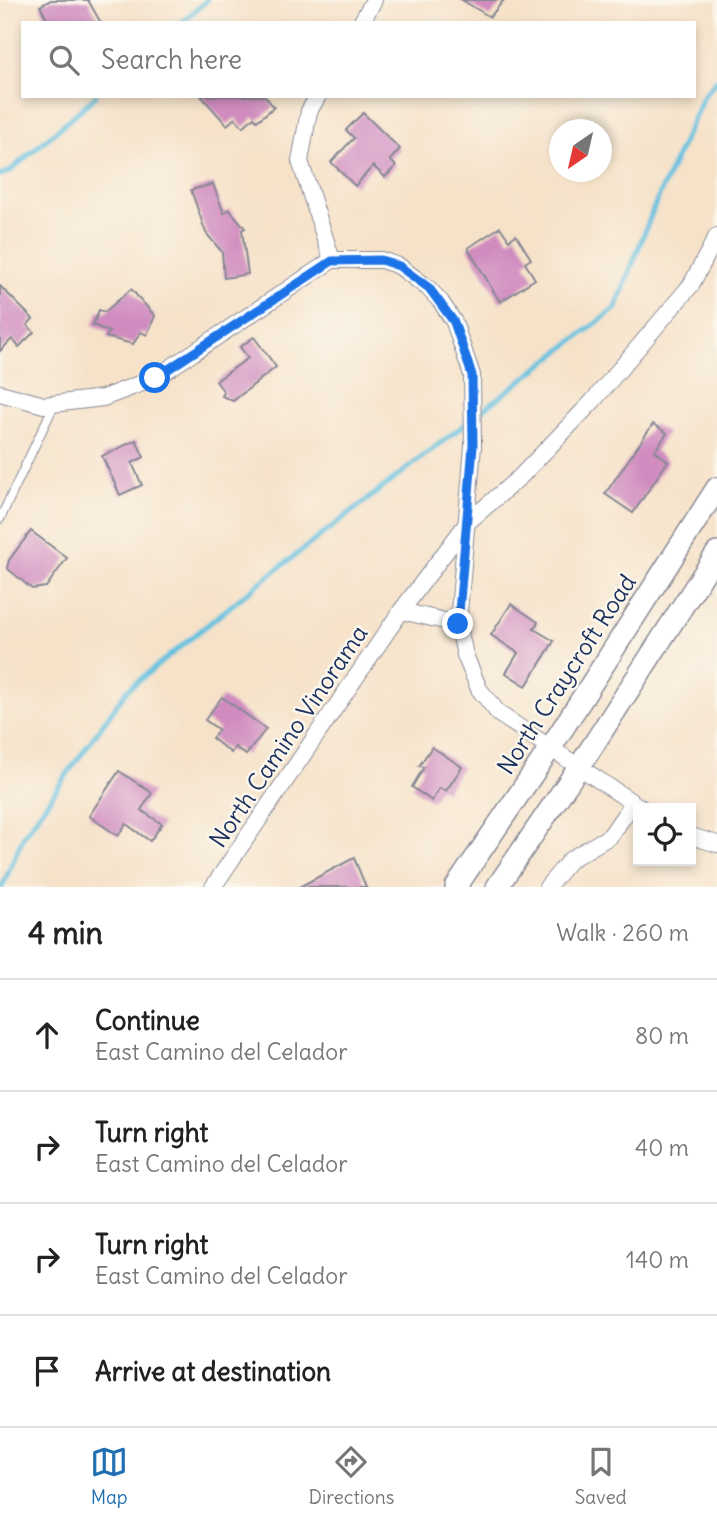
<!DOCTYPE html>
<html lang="en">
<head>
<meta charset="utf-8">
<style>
	body { margin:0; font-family:Delius,sans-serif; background:#f2f2f2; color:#222 }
	.controls { position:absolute; right:21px; bottom:21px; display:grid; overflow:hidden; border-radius:0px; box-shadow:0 4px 10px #0003 }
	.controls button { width:63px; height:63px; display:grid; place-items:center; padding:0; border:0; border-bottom:2px solid #e0e0e0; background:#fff; color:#222; font:35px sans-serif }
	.compass { position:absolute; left:549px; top:119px; width:63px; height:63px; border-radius:50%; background:#fff; box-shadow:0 4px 10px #0003; rotate:214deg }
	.stop { position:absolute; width:21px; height:21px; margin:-16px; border:5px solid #1a73e8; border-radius:50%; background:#fff }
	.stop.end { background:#1a73e8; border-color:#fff; box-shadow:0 2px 7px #0008 }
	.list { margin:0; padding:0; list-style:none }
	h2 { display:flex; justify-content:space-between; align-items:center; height:91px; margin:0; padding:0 28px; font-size:30px }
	h2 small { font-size:23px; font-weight:400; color:#767676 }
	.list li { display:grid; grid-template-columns:46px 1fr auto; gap:21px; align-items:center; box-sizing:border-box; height:112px; padding:0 28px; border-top:2px solid #e0e0e0 }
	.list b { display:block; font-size:26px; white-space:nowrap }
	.list p { margin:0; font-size:23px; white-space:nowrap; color:#767676 }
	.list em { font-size:23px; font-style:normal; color:#767676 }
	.icon { flex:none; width:38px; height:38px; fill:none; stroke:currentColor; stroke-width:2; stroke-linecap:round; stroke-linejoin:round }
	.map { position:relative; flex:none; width:717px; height:887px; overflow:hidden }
	.search { position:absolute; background:#fff; box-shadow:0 4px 10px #0003; left:21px; right:21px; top:21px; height:77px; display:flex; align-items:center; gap:18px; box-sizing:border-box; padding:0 24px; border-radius:0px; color:#767676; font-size:26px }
	.sheet { height:539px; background:#fff }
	nav { display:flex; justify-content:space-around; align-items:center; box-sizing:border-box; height:98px; border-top:2px solid #e0e0e0; background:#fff; font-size:19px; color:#767676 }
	nav a { display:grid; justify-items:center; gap:4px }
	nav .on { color:#1f6fb2 }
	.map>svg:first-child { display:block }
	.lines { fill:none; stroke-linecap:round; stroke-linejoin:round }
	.stream { stroke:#62c1e0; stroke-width:5 }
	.building { fill:#d08cbf }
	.lane-casing { stroke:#888894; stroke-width:10 }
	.street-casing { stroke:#888894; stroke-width:18 }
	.secondary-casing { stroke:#888894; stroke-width:24 }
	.lane { stroke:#fff; stroke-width:8 }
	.street { stroke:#fff; stroke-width:16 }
	.secondary { stroke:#fff; stroke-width:21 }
	.route { stroke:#1a73e8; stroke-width:9 }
	.labels { text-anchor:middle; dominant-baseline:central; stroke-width:5; stroke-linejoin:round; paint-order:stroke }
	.street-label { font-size:24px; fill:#1b2f5e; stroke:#fbf7ec }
</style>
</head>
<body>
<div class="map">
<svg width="717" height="887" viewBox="0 0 717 887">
	<rect width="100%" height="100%" fill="#fbf7ec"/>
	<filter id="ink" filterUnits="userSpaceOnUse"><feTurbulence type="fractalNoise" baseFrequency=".0143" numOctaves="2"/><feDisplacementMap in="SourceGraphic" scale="14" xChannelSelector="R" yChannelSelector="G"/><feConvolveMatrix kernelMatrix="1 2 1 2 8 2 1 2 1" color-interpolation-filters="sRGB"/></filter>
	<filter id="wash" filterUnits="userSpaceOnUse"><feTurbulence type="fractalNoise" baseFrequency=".00686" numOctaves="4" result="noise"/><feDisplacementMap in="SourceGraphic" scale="28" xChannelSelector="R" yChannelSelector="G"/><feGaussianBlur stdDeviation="1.57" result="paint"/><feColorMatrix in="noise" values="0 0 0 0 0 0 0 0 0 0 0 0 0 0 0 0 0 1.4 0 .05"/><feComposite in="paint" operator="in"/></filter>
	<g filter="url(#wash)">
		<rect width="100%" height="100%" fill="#f6e2c9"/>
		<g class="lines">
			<!-- stream -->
			<g class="stream">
				<path d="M181 23 207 0"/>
				<path d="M0 175 9 172 96 96"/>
				<path d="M476 415 616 308 654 207 704 95 717 80"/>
				<path d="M2 887 24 835 127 690 253 588 469 421"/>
			</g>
		</g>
		<g id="blocks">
			<!-- building -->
			<g class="building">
				<path d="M51 0H88L101 23H49L40 6Z"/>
				<path d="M462 0H504L490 17Z"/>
				<path d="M201 96H265L274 107 257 121 254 117 243 127 235 118 227 125Z"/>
				<path d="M363 113 400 149 390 160 396 166 385 177 373 166 355 186 331 162 354 138 346 130Z"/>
				<path d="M213 184 224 213 229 209 245 228 242 230 248 274 224 278 222 252 206 233 191 190Z"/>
				<path d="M500 227 509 240 516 235 531 259 525 263 535 279 500 302 468 248Z"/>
				<path d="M0 286 33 319 27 325 34 332 19 347 12 339 0 351Z"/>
				<path d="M131 289 155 316 147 335 141 332 133 344 106 337 109 332 93 325 99 310 105 312Z"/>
				<path d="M254 337 276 367 233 401 222 396 224 392 216 381 248 358 240 347Z"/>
				<path d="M653 424 667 433 655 451 668 461 633 513 605 494Z"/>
				<path d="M136 440 144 457 132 463 142 485 120 495 102 456Z"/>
				<path d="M31 531 67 558 46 587 32 589 7 568 9 560Z"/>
				<path d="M511 604 538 622 534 629 554 641 526 686 506 673 518 653 491 635Z"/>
				<path d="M222 697 266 729 246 755 235 747 231 753 212 738 219 730 205 720Z"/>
				<path d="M432 747 462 767 446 791 439 788 432 801 412 787 424 767 419 766Z"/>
				<path d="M119 771 152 793 141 810 162 824 150 841 126 824 118 836 89 816Z"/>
				<path d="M354 858 366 887H299Z"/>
			</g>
		</g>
	</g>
	<g filter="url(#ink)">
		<use href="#blocks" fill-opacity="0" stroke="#888894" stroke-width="2"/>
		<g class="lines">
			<defs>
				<path id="lane" d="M0 519 55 403"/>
				<g id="street">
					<path d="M361 23 374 0"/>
					<path d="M318 96 309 111 300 161 332 260"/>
					<path d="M0 393 44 405 103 398 155 378 332 260H381L399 266 428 288 441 302 454 322 472 375 473 446 458 624 465 655 479 689 499 714 641 808"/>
					<path d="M401 611 458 624"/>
					<path d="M691 836 717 844"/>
					<path d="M213 887 401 611 468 522 521 476 592 402 691 285 717 236"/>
					<path d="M547 887 571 859 610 836 633 803"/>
				</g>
				<g id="secondary">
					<path d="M456 887 551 747 717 488"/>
					<path d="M497 887 579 767 717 553"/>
				</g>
			</defs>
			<!-- lane casing -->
			<use href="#lane" class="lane-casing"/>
			<!-- street casing -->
			<use href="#street" class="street-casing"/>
			<!-- secondary casing -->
			<use href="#secondary" class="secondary-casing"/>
			<!-- lane -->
			<use href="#lane" class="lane"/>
			<!-- street -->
			<use href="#street" class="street"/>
			<!-- secondary -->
			<use href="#secondary" class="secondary"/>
		</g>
	</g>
	<g class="lines" filter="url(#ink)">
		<!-- route -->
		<path class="route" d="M155 378 332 261 381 260 399 266 429 288 454 322 472 375 473 446 458 624"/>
	</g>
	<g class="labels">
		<!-- street labels -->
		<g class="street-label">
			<text transform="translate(566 674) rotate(-57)">North Craycroft Road</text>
			<text transform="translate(288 736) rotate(-56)">North Camino Vinorama</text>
		</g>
	</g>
</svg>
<div class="controls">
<button><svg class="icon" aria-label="locate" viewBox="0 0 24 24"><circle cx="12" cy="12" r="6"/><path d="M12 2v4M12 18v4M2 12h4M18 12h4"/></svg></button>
</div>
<svg class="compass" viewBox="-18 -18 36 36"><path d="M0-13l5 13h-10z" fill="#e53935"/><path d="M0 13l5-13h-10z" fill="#767676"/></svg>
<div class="stop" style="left:155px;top:378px"></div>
<div class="stop end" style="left:458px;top:624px"></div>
<div class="search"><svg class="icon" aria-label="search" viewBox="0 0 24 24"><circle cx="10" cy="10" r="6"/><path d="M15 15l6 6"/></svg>Search here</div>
</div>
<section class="sheet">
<h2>4 min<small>Walk · 260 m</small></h2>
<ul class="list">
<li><svg class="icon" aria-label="ahead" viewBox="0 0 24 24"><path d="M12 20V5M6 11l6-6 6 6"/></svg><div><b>Continue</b><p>East Camino del Celador</p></div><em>80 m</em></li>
<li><svg class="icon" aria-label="right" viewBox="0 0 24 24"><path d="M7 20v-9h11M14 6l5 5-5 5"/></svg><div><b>Turn right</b><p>East Camino del Celador</p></div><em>40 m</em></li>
<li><svg class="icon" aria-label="right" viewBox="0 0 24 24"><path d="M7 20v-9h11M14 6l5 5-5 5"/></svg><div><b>Turn right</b><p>East Camino del Celador</p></div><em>140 m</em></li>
<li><svg class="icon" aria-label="arrive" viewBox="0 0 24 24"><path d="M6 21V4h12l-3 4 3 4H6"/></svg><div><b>Arrive at destination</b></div></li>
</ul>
</section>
<nav>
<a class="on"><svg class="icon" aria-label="map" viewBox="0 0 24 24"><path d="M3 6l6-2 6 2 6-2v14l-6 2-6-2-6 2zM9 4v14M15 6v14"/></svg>Map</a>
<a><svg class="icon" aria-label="directions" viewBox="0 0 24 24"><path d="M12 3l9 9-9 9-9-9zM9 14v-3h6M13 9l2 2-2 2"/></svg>Directions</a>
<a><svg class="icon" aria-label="saved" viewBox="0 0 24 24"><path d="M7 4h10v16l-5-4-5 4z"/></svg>Saved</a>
</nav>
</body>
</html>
